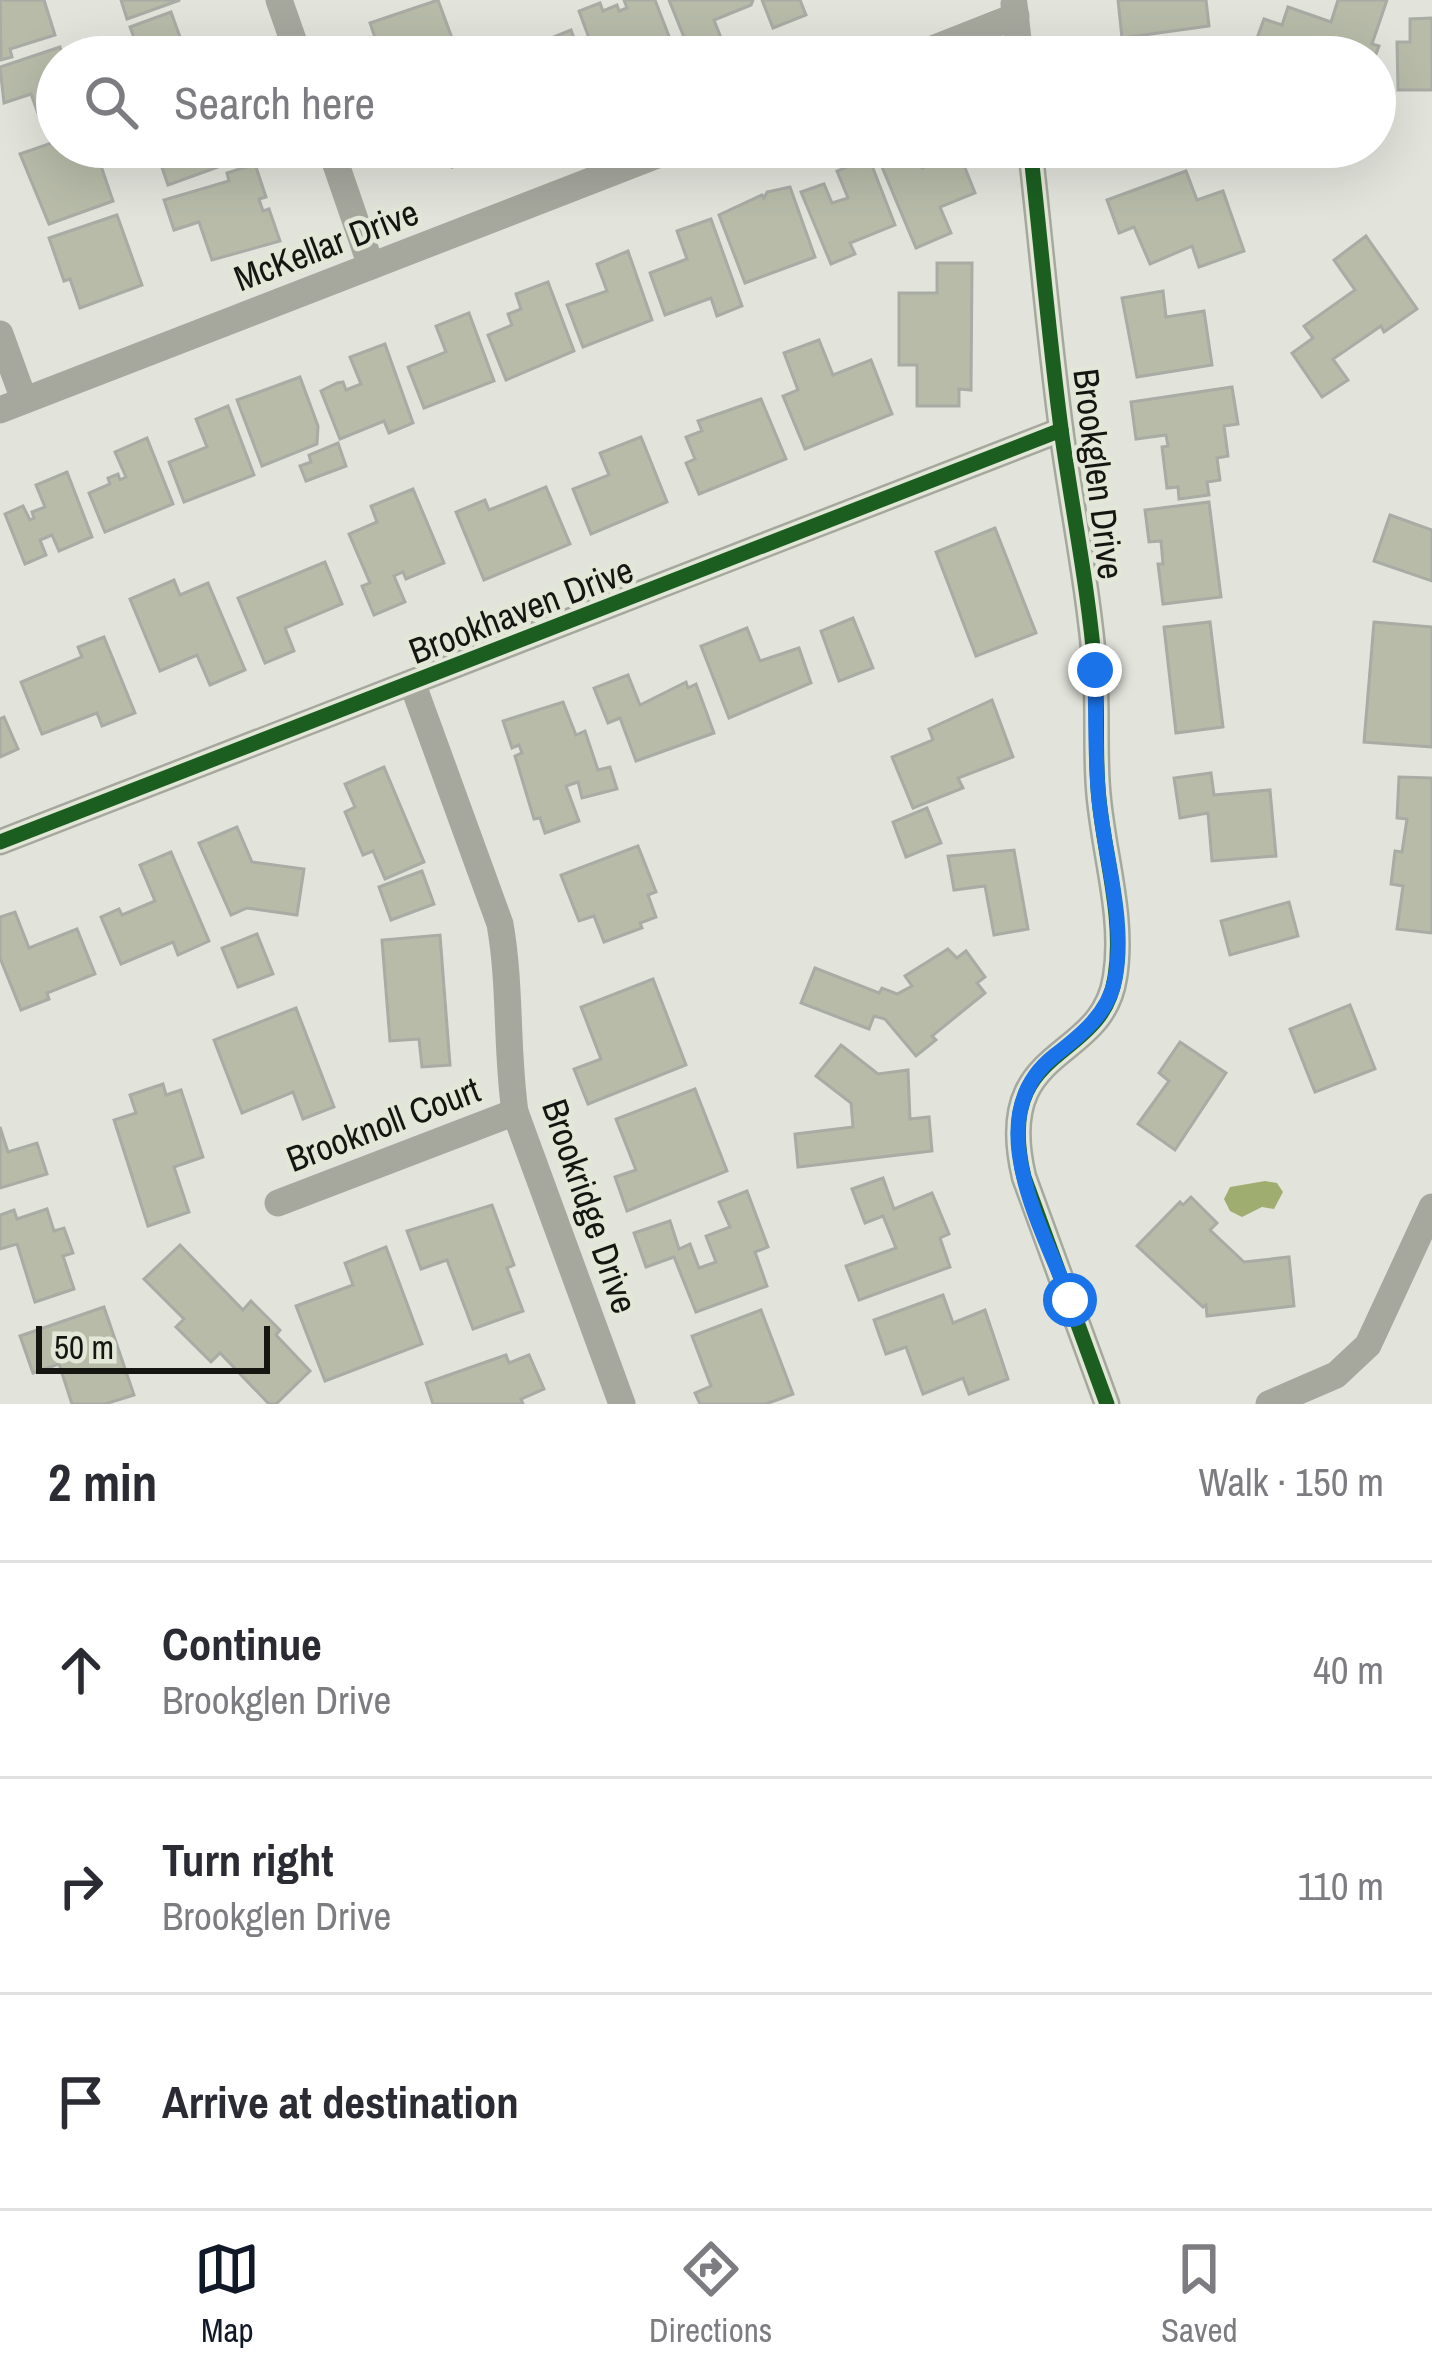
<!DOCTYPE html>
<html lang="en">
<head>
<meta charset="utf-8">
<style>
	body { margin:0; font-family:"Archivo Narrow",sans-serif; background:#f2f2f3; color:#2b2b33 }
	.scale { position:absolute; left:36px; bottom:30px; width:234px; box-sizing:border-box; padding-left:12px; border:6px solid #151611; border-top:0; font-size:33px; line-height:42px; white-space:nowrap; color:#151611; -webkit-text-stroke:9px #e3e7d8; paint-order:stroke }
	.stop { position:absolute; width:36px; height:36px; margin:-27px; border:9px solid #1a73e8; border-radius:50%; background:#fff }
	.stop.end { background:#1a73e8; border-color:#fff; box-shadow:0 3px 12px #0008 }
	.list { margin:0; padding:0; list-style:none }
	h2 { display:flex; justify-content:space-between; align-items:center; height:156px; margin:0; padding:0 48px; font-size:51px }
	h2 small { font-size:39px; font-weight:400; color:#7c7c81 }
	.list li { display:grid; grid-template-columns:78px 1fr auto; gap:36px; align-items:center; box-sizing:border-box; height:216px; padding:0 48px; border-top:3px solid #e1e1e2 }
	.list b { display:block; font-size:45px; white-space:nowrap }
	.list p { margin:0; font-size:39px; white-space:nowrap; color:#7c7c81 }
	.list em { font-size:39px; font-style:normal; color:#7c7c81 }
	.icon { flex:none; width:66px; height:66px; fill:none; stroke:currentColor; stroke-width:2; stroke-linecap:round; stroke-linejoin:round }
	.map { position:relative; flex:none; width:1432px; height:1404px; overflow:hidden }
	.search { position:absolute; background:#fff; box-shadow:0 12px 48px #0002; left:36px; right:36px; top:36px; height:132px; display:flex; align-items:center; gap:30px; box-sizing:border-box; padding:0 42px; border-radius:66px; color:#7c7c81; font-size:45px }
	.sheet { height:804px; background:#fff }
	nav { display:flex; justify-content:space-around; align-items:center; box-sizing:border-box; height:168px; border-top:3px solid #e1e1e2; background:#fff; font-size:33px; color:#7c7c81 }
	nav a { display:grid; justify-items:center; gap:6px }
	nav .on { color:#111827 }
	.map>svg:first-child { display:block }
	.water { fill:#a0ad71 }
	.building { fill:#b7bba8; stroke:#a9aba5; stroke-width:3 }
	.lines { fill:none; stroke-linecap:round; stroke-linejoin:round }
	.street { stroke:#a6a89e; stroke-width:27 }
	.cycleway-casing { stroke:#e3e7d8; stroke-width:22 }
	.cycleway { stroke:#1b5e20; stroke-width:15 }
	.route { stroke:#1a73e8; stroke-width:15 }
	.labels { text-anchor:middle; dominant-baseline:central; stroke-width:9; stroke-linejoin:round; paint-order:stroke }
	.street-label { font-size:36px; fill:#151611; stroke:#e3e7d8 }
</style>
</head>
<body>
<div class="map">
<svg width="1432" height="1404" viewBox="0 0 1432 1404">
	<rect width="100%" height="100%" fill="#e2e4dc"/>
	<!-- water -->
	<path class="water" d="M1265 1181 1277 1183 1283 1192 1274 1209 1262 1207 1242 1217 1230 1211 1224 1199 1230 1187Z"/>
	<!-- building -->
	<g class="building">
		<path d="M0 0H44L55 35 10 49 12 57 1 60Z"/>
		<path d="M121 0H180L127 19Z"/>
		<path d="M438 0 459 57H413L409 45 381 55 370 23Z"/>
		<path d="M624 0H655L677 57H596L579 11 600 3 603 11 617 5 619 11 627 8Z"/>
		<path d="M669 0H753L751 5 714 20 725 48 701 57H692Z"/>
		<path d="M762 0H800L806 15 773 28Z"/>
		<path d="M1118 0H1206L1209 26 1122 38Z"/>
		<path d="M1338 0H1387L1372 44 1379 46 1375 57H1266L1253 49 1264 19 1282 25 1288 7 1331 22Z"/>
		<path d="M171 12 185 51 212 42 217 57H141L130 27Z"/>
		<path d="M1432 18V90H1398L1397 42H1410V19Z"/>
		<path d="M571 30 581 57H504Z"/>
		<path d="M60 47 63 57H57V126L44 130 31 94 4 103 0 67Z"/>
		<path d="M57 141V147H108L110 152 98 157 113 201 49 224 20 154Z"/>
		<path d="M155 147H248L251 155 168 185Z"/>
		<path d="M445 147H490L492 153 452 167Z"/>
		<path d="M897 147H913L922 168 959 153 975 193 940 207 951 233 916 248 877 155Z"/>
		<path d="M869 158 895 225 850 243 855 254 831 264 801 192 824 184 832 203 848 198 837 171Z"/>
		<path d="M255 164 266 197 259 199 263 211 269 209 280 241 212 260 199 222 174 230 164 200 229 181 227 173Z"/>
		<path d="M1186 171 1197 200 1223 191 1244 251 1199 267 1192 246 1150 264 1134 227 1119 233 1107 200Z"/>
		<path d="M790 187 815 257 745 283 719 215 762 195 764 198 767 192Z"/>
		<path d="M117 215 142 285 80 308 70 279 64 281 49 238Z"/>
		<path d="M711 219 742 306 717 316 711 298 665 315 650 273 687 259 677 231Z"/>
		<path d="M1366 236 1417 309 1384 332 1381 326 1333 359 1348 380 1322 397 1292 353 1313 338 1304 326 1355 290 1334 260Z"/>
		<path d="M628 251 652 320 583 347 567 305 607 291 597 264Z"/>
		<path d="M937 263H972L971 390 959 389V406H917V365H899V293H937Z"/>
		<path d="M548 282 574 351 506 380 488 335 512 325 508 314 521 309 516 294Z"/>
		<path d="M1163 291 1166 317 1204 311 1212 365 1137 377 1122 298Z"/>
		<path d="M469 313 494 381 424 408 408 367 446 352 436 326Z"/>
		<path d="M819 340 833 375 871 360 892 414 805 449 783 396 798 390 784 353Z"/>
		<path d="M385 344 413 423 389 433 384 421 340 439 321 391 337 383 343 382 346 390 361 384 350 357Z"/>
		<path d="M300 377 318 426 317 444 262 466 237 400Z"/>
		<path d="M1232 387 1238 424 1224 426 1228 456 1217 458 1220 480 1207 482 1209 495 1179 499 1178 487 1167 488 1162 447 1168 446 1166 435 1136 439 1131 402Z"/>
		<path d="M761 399 786 459 699 494 686 463 695 459 686 437 702 431 698 421Z"/>
		<path d="M228 406 254 475 184 502 169 462 207 447 196 419Z"/>
		<path d="M641 437 667 502 591 534 573 489 609 475 600 453Z"/>
		<path d="M147 438 173 504 105 532 89 493 110 484 108 478 118 474 120 480 126 477 115 452Z"/>
		<path d="M338 443 346 466 306 481 300 466 311 462 309 455Z"/>
		<path d="M67 472 92 537 59 551 52 535 40 540 46 555 25 564 5 514 23 506 30 520 34 518 32 512 45 507 36 485Z"/>
		<path d="M546 487 570 544 484 580 456 512 485 500 489 510Z"/>
		<path d="M413 489 444 563 406 579 403 572 394 576 405 602 374 615 362 586 370 583 349 534 377 522 371 506Z"/>
		<path d="M1209 502 1221 597 1163 604 1158 564H1163L1161 541 1149 542 1145 510Z"/>
		<path d="M1390 515 1432 530V581L1374 561Z"/>
		<path d="M995 528 1036 633 976 656 936 552Z"/>
		<path d="M325 562 342 604 285 628 294 651 265 663 238 598Z"/>
		<path d="M174 580 180 595 208 583 245 670 210 685 197 655 160 671 130 599Z"/>
		<path d="M853 618 873 668 839 681 821 631Z"/>
		<path d="M1210 622 1223 727 1176 733 1164 627Z"/>
		<path d="M1374 622 1432 627V747L1364 742Z"/>
		<path d="M747 628 760 661 799 648 811 683 729 718 701 646Z"/>
		<path d="M104 637 135 713 102 726 97 713 42 734 21 682 82 657 78 647Z"/>
		<path d="M628 675 640 705 686 682 688 688 696 684 714 733 636 761 620 718 608 723 594 688Z"/>
		<path d="M992 700 1013 757 958 778 963 788 913 808 892 757 933 740 929 729Z"/>
		<path d="M563 702 576 735 585 731 598 770 610 767 617 789 582 798 578 782 566 786 579 821 545 833 540 818 534 819 515 756 522 753 519 745 512 748 503 721Z"/>
		<path d="M4 717 18 749 0 757V719Z"/>
		<path d="M384 767 424 862 385 879 373 851 363 855 345 812 355 807 345 784Z"/>
		<path d="M1211 773 1214 795 1270 790 1276 856 1212 861 1208 813 1180 818 1174 778Z"/>
		<path d="M1399 777 1432 778V933L1397 929 1403 886 1391 884 1395 851 1402 852 1407 819 1397 818Z"/>
		<path d="M927 808 941 843 906 857 893 822Z"/>
		<path d="M237 827 252 862 304 869 297 915 247 908 231 915 199 843Z"/>
		<path d="M638 846 656 892 648 895 656 917 640 923 642 928 604 942 594 916 579 921 561 875Z"/>
		<path d="M1014 850 1028 929 994 935 985 886 954 890 948 856Z"/>
		<path d="M171 852 209 941 178 955 173 942 121 964 101 917 119 909 122 915 155 901 140 865Z"/>
		<path d="M422 871 434 904 391 920 379 887Z"/>
		<path d="M1289 902 1298 936 1230 955 1221 921Z"/>
		<path d="M15 912 29 948 77 929 95 974 47 993 49 999 21 1010 0 958V917Z"/>
		<path d="M257 934 273 974 238 987 222 948Z"/>
		<path d="M440 935 450 1065 422 1067 419 1039 390 1041 382 940Z"/>
		<path d="M948 949 957 958 966 951 985 977 977 983 985 993 932 1036 936 1040 916 1056 885 1019 874 1016 869 1029 801 1003 815 968 879 993 882 988 897 994 912 986 905 976Z"/>
		<path d="M653 979 686 1065 588 1104 574 1069 601 1059 581 1007Z"/>
		<path d="M1350 1005 1375 1069 1315 1092 1290 1029Z"/>
		<path d="M296 1008 334 1107 303 1119 293 1092 242 1113 214 1040Z"/>
		<path d="M1180 1042 1226 1073 1175 1150 1138 1124 1169 1081 1159 1073Z"/>
		<path d="M841 1045 878 1074 908 1070 910 1119 929 1117 932 1151 798 1167 795 1134 853 1127 851 1103 816 1076Z"/>
		<path d="M163 1084 166 1095 181 1090 203 1157 174 1167 189 1212 148 1226 114 1120 136 1113 130 1095Z"/>
		<path d="M695 1089 727 1171 627 1211 615 1177 636 1170 616 1119Z"/>
		<path d="M0 1127 8 1152 37 1143 47 1174 0 1188Z"/>
		<path d="M883 1178 894 1209 932 1193 949 1234 940 1238 950 1267 859 1300 846 1266 896 1248 883 1216 865 1223 852 1189Z"/>
		<path d="M747 1191 768 1247 755 1252 767 1286 696 1312 674 1257 646 1267 634 1233 670 1221 679 1249 690 1244 699 1268 716 1262 706 1236 730 1227 719 1202Z"/>
		<path d="M1191 1197 1217 1223 1210 1230 1244 1262 1289 1257 1294 1306 1207 1316 1206 1305 1203 1307 1137 1246 1180 1202 1183 1205Z"/>
		<path d="M492 1205 514 1265 507 1268 523 1311 473 1329 447 1260 421 1269 407 1231Z"/>
		<path d="M47 1209 54 1231 64 1228 73 1253 63 1256 74 1289 35 1302 17 1244 0 1249V1215L14 1210 17 1219Z"/>
		<path d="M180 1245 243 1310 251 1301 280 1330 276 1335 310 1371 276 1404H269L220 1353 211 1362 176 1327 184 1319 144 1279Z"/>
		<path d="M386 1247 422 1344 325 1381 296 1306 353 1285 345 1263Z"/>
		<path d="M943 1295 953 1323 985 1310 1008 1379 969 1394 963 1378 923 1394 906 1347 886 1354 874 1320Z"/>
		<path d="M104 1307 134 1395 105 1404H72L59 1364 33 1373 20 1336Z"/>
		<path d="M761 1310 793 1394 766 1404H700L695 1393 711 1386 692 1336Z"/>
		<path d="M506 1355 509 1363 529 1355 544 1389 521 1399 523 1404H433L426 1383Z"/>
	</g>
	<g class="lines">
		<!-- street -->
		<g class="street">
			<path d="M279 0 299 57"/>
			<path d="M1014 4 1020 57"/>
			<path d="M912 57 1016 16"/>
			<path d="M330 147 371 266"/>
			<path d="M1030 147C1041 243 1049 340 1062 436 1073 514 1089 592 1095 670 1098 709 1095 749 1098 788 1102 850 1125 915 1115 977 1102 1065 992 1042 1024 1177L1107 1404"/>
			<path d="M0 334 24 400"/>
			<path d="M0 410 678 147"/>
			<path d="M413 685 500 924C511 986 506 1049 515 1112L622 1404"/>
			<path d="M0 842 1061 430"/>
			<path d="M278 1203 515 1112"/>
			<path d="M1269 1404 1336 1375 1368 1345 1432 1207"/>
		</g>
		<defs>
			<g id="cycleway">
				<path d="M1030 147C1041 243 1049 340 1062 436 1073 514 1089 592 1095 670 1098 709 1095 749 1098 788 1102 850 1125 915 1115 977 1102 1065 992 1042 1024 1177L1107 1404"/>
				<path d="M0 842 1061 430"/>
			</g>
		</defs>
		<!-- cycleway casing -->
		<use href="#cycleway" class="cycleway-casing"/>
		<!-- cycleway -->
		<use href="#cycleway" class="cycleway"/>
	</g>
	<g class="lines">
		<!-- route -->
		<path class="route" d="M1070 1300C1043 1229 977 1117 1054 1056 1080 1036 1109 1013 1115 979 1127 918 1102 850 1098 789 1095 749 1096 709 1095 670"/>
	</g>
	<g class="labels">
		<!-- street labels -->
		<g class="street-label">
			<text transform="translate(326 245) rotate(-21)">McKellar Drive</text>
			<text transform="translate(1099 474) rotate(83)">Brookglen Drive</text>
			<text transform="translate(521 610) rotate(-21)">Brookhaven Drive</text>
			<text transform="translate(383 1124) rotate(-21)">Brooknoll Court</text>
			<text transform="translate(590 1206) rotate(71)">Brookridge Drive</text>
		</g>
	</g>
</svg>
<div class="scale">50 m</div>
<div class="stop" style="left:1070px;top:1300px"></div>
<div class="stop end" style="left:1095px;top:670px"></div>
<div class="search"><svg class="icon" aria-label="search" viewBox="0 0 24 24"><circle cx="10" cy="10" r="6"/><path d="M15 15l6 6"/></svg>Search here</div>
</div>
<section class="sheet">
<h2>2 min<small>Walk · 150 m</small></h2>
<ul class="list">
<li><svg class="icon" aria-label="ahead" viewBox="0 0 24 24"><path d="M12 20V5M6 11l6-6 6 6"/></svg><div><b>Continue</b><p>Brookglen Drive</p></div><em>40 m</em></li>
<li><svg class="icon" aria-label="right" viewBox="0 0 24 24"><path d="M7 20v-9h11M14 6l5 5-5 5"/></svg><div><b>Turn right</b><p>Brookglen Drive</p></div><em>110 m</em></li>
<li><svg class="icon" aria-label="arrive" viewBox="0 0 24 24"><path d="M6 21V4h12l-3 4 3 4H6"/></svg><div><b>Arrive at destination</b></div></li>
</ul>
</section>
<nav>
<a class="on"><svg class="icon" aria-label="map" viewBox="0 0 24 24"><path d="M3 6l6-2 6 2 6-2v14l-6 2-6-2-6 2zM9 4v14M15 6v14"/></svg>Map</a>
<a><svg class="icon" aria-label="directions" viewBox="0 0 24 24"><path d="M12 3l9 9-9 9-9-9zM9 14v-3h6M13 9l2 2-2 2"/></svg>Directions</a>
<a><svg class="icon" aria-label="saved" viewBox="0 0 24 24"><path d="M7 4h10v16l-5-4-5 4z"/></svg>Saved</a>
</nav>
</body>
</html>
